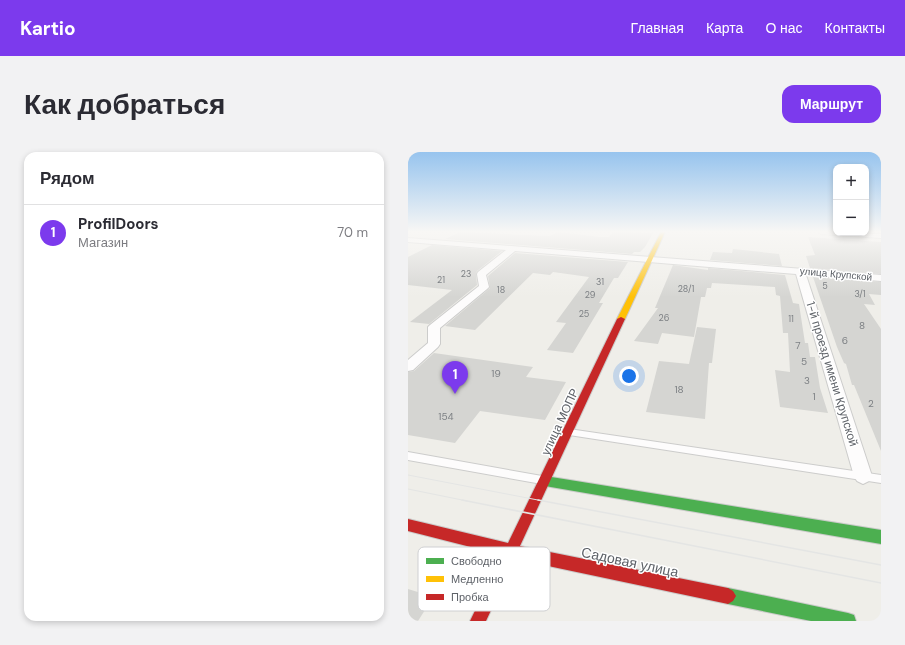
<!DOCTYPE html>
<html lang="ru">
<head>
<meta charset="utf-8">
<style>
	body { margin:0; font-family:"DM Sans",sans-serif; background:#f2f2f3; color:#2b2b33 }
	.controls { position:absolute; right:12px; top:12px; display:grid; overflow:hidden; border-radius:8px; box-shadow:0 2px 6px #0003 }
	.controls button { width:36px; height:36px; display:grid; place-items:center; padding:0; border:0; border-bottom:1px solid #e1e1e2; background:#fff; color:#2b2b33; font:20px sans-serif }
	.you { position:absolute; left:221px; top:224px; width:14px; height:14px; margin:-10px; border:3px solid #fff; border-radius:50%; background:#1a73e8; box-shadow:0 0 0 6px #1a73e833 }
	.badge { display:grid; place-items:center; width:26px; height:26px; border-radius:50%; background:#7c3aed; color:#fff; font-size:13px; font-weight:700 }
	.pin { position:absolute; translate:-50% -33px; filter:drop-shadow(0 1px 2px #0008) }
	.pin::after { content:''; position:absolute; top:21px; width:14px; height:12px; background:inherit; clip-path:polygon(0 0,100% 0,50% 100%) }
	.list { margin:0; padding:0; list-style:none }
	h2 { display:flex; justify-content:space-between; align-items:center; height:52px; margin:0; padding:0 16px; font-size:17px }
	h2 small { font-size:13px; font-weight:400; color:#7c7c81 }
	.list li { display:grid; grid-template-columns:26px 1fr auto; gap:12px; align-items:center; box-sizing:border-box; height:56px; padding:0 16px; border-top:1px solid #e1e1e2 }
	.list b { display:block; font-size:15px; white-space:nowrap }
	.list p { margin:0; font-size:13px; white-space:nowrap; color:#7c7c81 }
	.list em { font-size:13px; font-style:normal; color:#7c7c81 }
	.map { position:relative; flex:none; width:473px; height:469px; overflow:hidden; border-radius:12px }
	header { display:flex; align-items:center; gap:24px; box-sizing:border-box; height:56px; padding:0 20px; background:#7c3aed; color:#fff }
	header strong { font-size:19px }
	nav { display:flex; gap:22px; margin-inline-start:auto; font-size:14px }
	.intro { display:flex; align-items:center; justify-content:space-between; box-sizing:border-box; height:96px; padding:0 24px }
	h1 { margin:0; font-size:28px }
	.button { padding:10px 18px; border-radius:12px; background:#7c3aed; color:#fff; font-size:14px; font-weight:700 }
	main { display:flex; gap:24px; padding:0 24px }
	aside { flex:1; background:#fff; border-radius:12px; box-shadow:0 2px 6px #0003 }
	.map>svg:first-child { display:block }
	.building { fill:#d5d5d2 }
	.lines { fill:none; stroke-linecap:round; stroke-linejoin:round }
	.lane-casing { stroke:#cccccb; stroke-width:2 }
	.street-casing { stroke:#cccccb; stroke-width:2 }
	.fast-casing { stroke:#cbcbca; stroke-width:2 }
	.slow-casing { stroke:#cbcbca; stroke-width:2 }
	.jam-casing { stroke:#cbcbca; stroke-width:2 }
	.lane { fill:#fdfcfc; fill-rule:evenodd }
	.street { fill:#fdfcfc; fill-rule:evenodd }
	.fast { fill:#4caf50; fill-rule:evenodd }
	.slow { fill:#ffc107; fill-rule:evenodd }
	.jam { fill:#c62828; fill-rule:evenodd }
	.tram-far1 { stroke:#e4e5e4; stroke-width:1 }
	.tram { stroke:#e4e5e4; stroke-width:1.5 }
	.labels { text-anchor:middle; dominant-baseline:central; stroke-width:3; stroke-linejoin:round; paint-order:stroke }
	.far-number-label { font-size:9px; fill:#7d8084 }
	.far-street-label { font-size:10px; fill:#5e6268; stroke:#fff }
	.number-label { font-size:10px; fill:#7d8084 }
	.street-label { font-size:12px; fill:#5e6268; stroke:#fff }
	.near-street-label { font-size:14px; fill:#5e6268; stroke:#fff }
	.key { fill:#fff; stroke:#cfd0d2; stroke-width:1 }
	.key-label { font-size:11px; fill:#5e6268 }
</style>
</head>
<body>
<header>
<strong>Kartio</strong>
<nav><a>Главная</a><a>Карта</a><a>О нас</a><a>Контакты</a></nav>
</header>
<div class="intro"><h1>Как добраться</h1><a class="button">Маршрут</a></div>
<main>
<aside>
<h2>Рядом<small></small></h2>
<ul class="list">
<li><span class="badge">1</span><div><b>ProfilDoors</b><p>Магазин</p></div><em>70 m</em></li>
</ul>
</aside>
<div class="map">
<svg width="473" height="469" viewBox="0 0 473 469">
	<rect width="100%" height="100%" fill="#efeee9"/>
	<!-- building -->
	<g class="building">
		<path d="M53 80 141 84 150 80 192 85H201L205 80 245 81 237 95 232 100H226L224 102 37 87Z"/>
		<path d="M400 85 473 90V122L402 116 398 104 407 103Z"/>
		<path d="M24 93 94 99 69 119 68 122 69 133 21 172 2 170 44 138 0 133V105Z"/>
		<path d="M325 97 371 102 374 114 302 108 305 100 324 101Z"/>
		<path d="M107 101 220 110 210 126H206L191 151H195L165 201 139 198 158 171 148 170 181 125 145 120 142 123 125 121 67 178 37 174 82 136 80 124Z"/>
		<path d="M265 113 300 118V116L377 123 385 151 391 152 397 191H400L402 205H407L412 236 420 261 372 255 367 218 382 220 380 181H375L372 144 368 143 367 135 304 131 303 136H299L297 145H293L286 185 254 181 250 192 226 189 250 156H247Z"/>
		<path d="M405 125 473 130V143L461 142 467 153 456 152 473 177V299L446 233H444L438 212 436 211 429 195Z"/>
		<path d="M289 175 308 177 304 211H301L297 267 238 260 251 209 281 212Z"/>
		<path d="M26 201 125 215 118 225 158 230 137 268 72 259 47 291 0 283V220L6 219Z"/>
		<path d="M0 437 13 441 17 458 10 469H0Z"/>
	</g>
	<g class="lines">
		<defs>
			<g id="lane">
				<path d="M161 277 473 323V331L161 283 158 282 157 280 158 278Z"/>
				<path d="M0 300 134 324 137 325 139 328 137 331 134 332 0 308Z"/>
			</g>
			<g id="street">
				<path d="M410 80 473 82V86L413 82Z"/>
				<path d="M0 86 473 123V129L398 123 464 324 461 329 455 332 449 329 446 324 388 122 107 99 78 123 81 135 79 137 32 176V192L30 195 5 218 0 219V208L20 191V175L22 173 71 134 69 122 70 120 98 98 0 90Z"/>
			</g>
			<g id="fast">
				<path d="M137 324 473 378V392L137 334 133 333 131 329 133 325Z"/>
				<path d="M320 436 440 461 446 463 448 469H403L320 452 315 449 312 444 315 439Z"/>
			</g>
			<path id="slow" d="M253 80H257L217 167 213 169 209 167Z"/>
			<path id="jam" d="M213 165 217 167 112 394 320 436 325 439 328 444 325 449 320 452 107 407 78 469H62L94 403 0 379V367L100 391 209 167Z"/>
		</defs>
		<!-- lane casing -->
		<use href="#lane" class="lane-casing"/>
		<!-- street casing -->
		<use href="#street" class="street-casing"/>
		<!-- fast casing -->
		<use href="#fast" class="fast-casing"/>
		<!-- slow casing -->
		<use href="#slow" class="slow-casing"/>
		<!-- jam casing -->
		<use href="#jam" class="jam-casing"/>
		<!-- lane -->
		<use href="#lane" class="lane"/>
		<!-- street -->
		<use href="#street" class="street"/>
		<!-- fast -->
		<use href="#fast" class="fast"/>
		<!-- slow -->
		<use href="#slow" class="slow"/>
		<!-- jam -->
		<use href="#jam" class="jam"/>
		<!-- tram-far1 -->
		<g class="tram-far1">
			<path d="M0 323 135 349"/>
			<path d="M0 337 59 349"/>
		</g>
		<!-- tram -->
		<g class="tram">
			<path d="M54 348 473 431"/>
			<path d="M130 348 473 413"/>
		</g>
	</g>
	<!-- sky -->
	<linearGradient id="sky" x2="0" y2="1"><stop stop-color="#97c4ee"/><stop offset="0.55" stop-color="#f8f7f5"/><stop offset="1" stop-color="#f8f7f5" stop-opacity="0"/></linearGradient>
	<rect width="473" height="145" fill="url(#sky)"/>
	<g class="labels">
		<!-- far-number labels -->
		<g class="far-number-label">
			<text x="58" y="122">23</text>
			<text x="33" y="128">21</text>
			<text x="192" y="130">31</text>
			<text x="417" y="134">5</text>
			<text x="278" y="137">28/1</text>
			<text x="93" y="138">18</text>
			<text x="452" y="142">3/1</text>
			<text x="182" y="143">29</text>
			<text x="176" y="162">25</text>
			<text x="256" y="166">26</text>
			<text x="383" y="167">11</text>
		</g>
		<!-- far-street labels -->
		<g class="far-street-label">
			<text transform="translate(428 122) rotate(5)">улица Крупской</text>
		</g>
		<!-- number labels -->
		<g class="number-label">
			<text x="454" y="173">8</text>
			<text x="437" y="188">6</text>
			<text x="390" y="193">7</text>
			<text x="396" y="209">5</text>
			<text x="88" y="221">19</text>
			<text x="399" y="228">3</text>
			<text x="271" y="237">18</text>
			<text x="406" y="244">1</text>
			<text x="463" y="251">2</text>
			<text x="38" y="264">154</text>
		</g>
		<!-- street labels -->
		<g class="street-label">
			<text transform="translate(424 222) rotate(73)">1-й проезд имени Крупской</text>
			<text transform="translate(152 270) rotate(-65)">улица МОПР</text>
		</g>
		<!-- near-street labels -->
		<g class="near-street-label">
			<text transform="translate(222 410) rotate(12)">Садовая улица</text>
		</g>
	</g>
	<!-- legend -->
	<rect x="10" y="395" width="132" height="64" rx="6" class="key"/>
	<rect x="18" y="406" width="18" height="6" fill="#4caf50"/>
	<rect x="18" y="424" width="18" height="6" fill="#ffc107"/>
	<rect x="18" y="442" width="18" height="6" fill="#c62828"/>
	<g class="key-label">
		<text x="43" y="413">Свободно</text>
		<text x="43" y="431">Медленно</text>
		<text x="43" y="449">Пробка</text>
	</g>
</svg>
<div class="controls">
<button>+</button>
<button>−</button>
</div>
<div class="you"></div>
<div class="pin badge" style="left:47px;top:242px">1</div>
</div>
</main>
</body>
</html>
